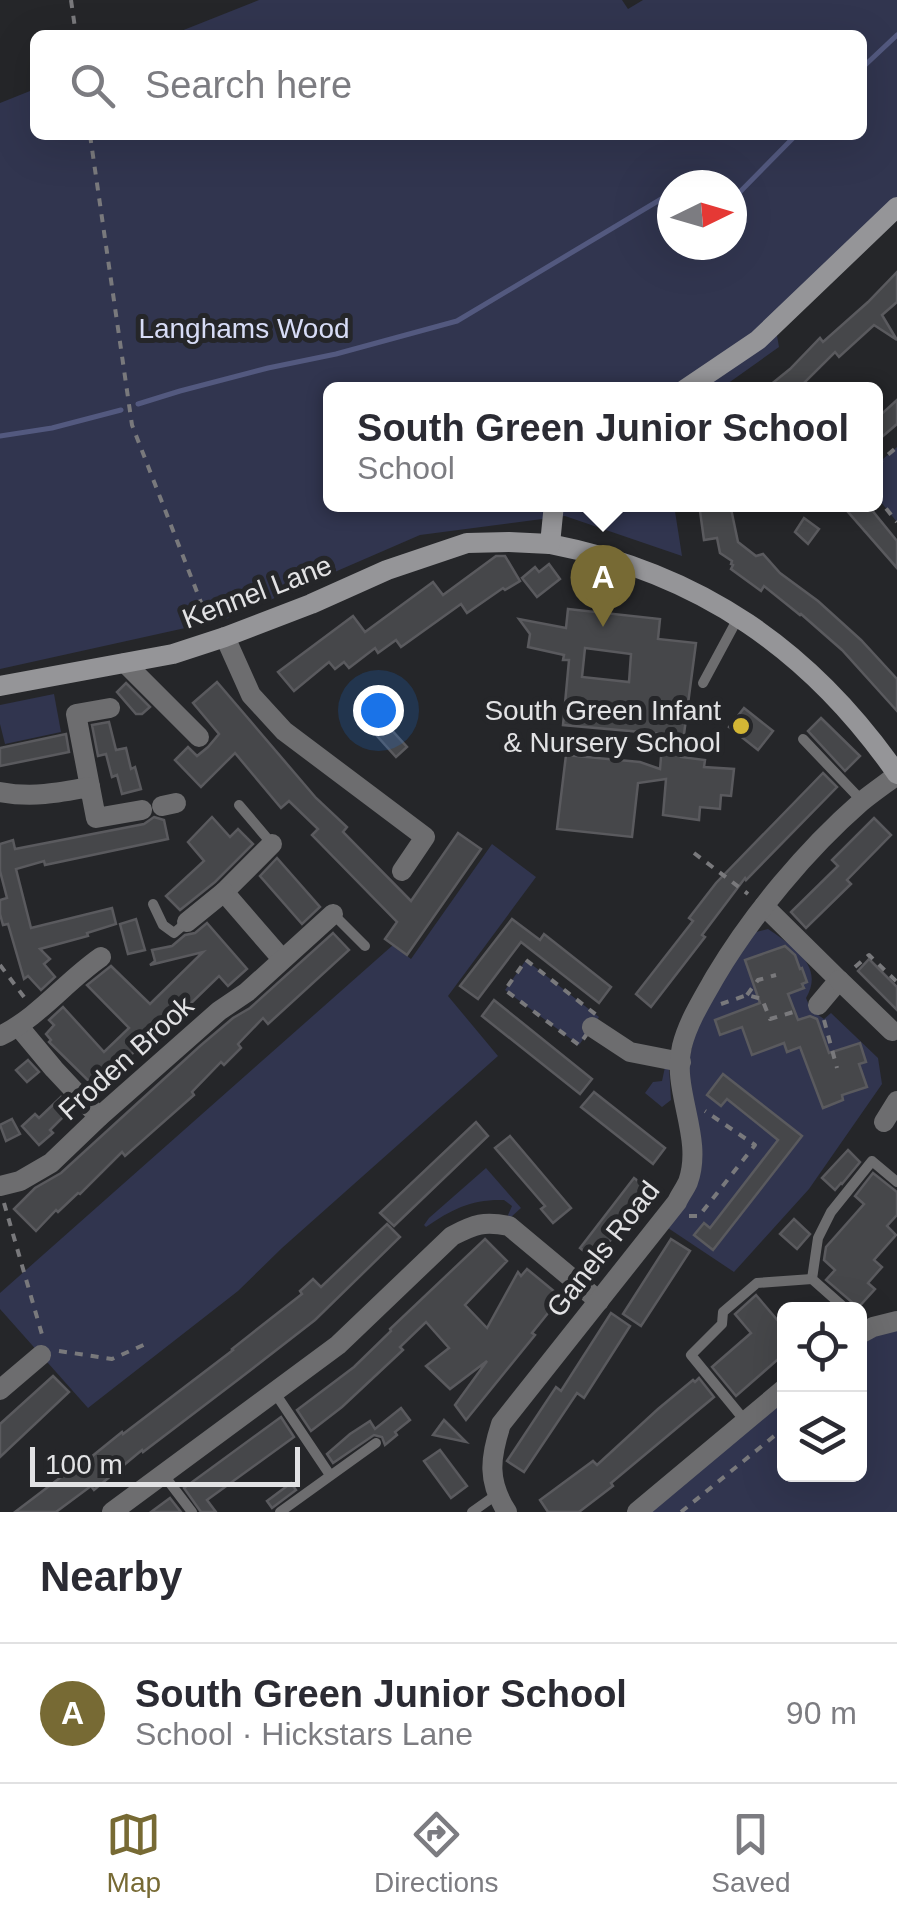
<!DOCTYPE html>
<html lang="en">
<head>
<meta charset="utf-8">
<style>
	body { margin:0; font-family:Helvetica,sans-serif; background:#f2f2f3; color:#2b2b33 }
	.controls { position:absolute; right:30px; bottom:30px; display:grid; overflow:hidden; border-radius:15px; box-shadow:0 10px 40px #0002 }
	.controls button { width:90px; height:90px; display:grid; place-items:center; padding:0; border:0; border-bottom:2px solid #e1e1e2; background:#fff; color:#2b2b33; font:50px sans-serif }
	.compass { position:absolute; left:657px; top:170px; width:90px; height:90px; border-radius:50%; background:#fff; box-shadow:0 10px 40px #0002; rotate:85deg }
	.scale { position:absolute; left:30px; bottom:25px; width:270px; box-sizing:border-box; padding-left:10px; border:5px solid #e2e2e4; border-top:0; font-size:28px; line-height:35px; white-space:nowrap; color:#e2e2e4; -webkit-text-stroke:8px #252629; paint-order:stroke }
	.you { position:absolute; left:378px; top:710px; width:35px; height:35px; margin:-25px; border:8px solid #fff; border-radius:50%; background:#1a73e8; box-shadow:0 0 0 15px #1a73e833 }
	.badge { display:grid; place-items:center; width:65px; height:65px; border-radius:50%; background:#776a34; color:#fff; font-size:32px; font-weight:700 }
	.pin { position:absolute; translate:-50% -82px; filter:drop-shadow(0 2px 5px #0008) }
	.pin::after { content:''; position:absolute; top:52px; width:35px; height:30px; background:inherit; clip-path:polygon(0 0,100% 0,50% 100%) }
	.popup { position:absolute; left:323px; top:382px; width:560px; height:130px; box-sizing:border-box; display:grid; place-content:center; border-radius:15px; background:#fff; filter:drop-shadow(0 2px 8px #0005); font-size:32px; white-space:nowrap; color:#7c7c81 }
	.popup b { font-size:38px; color:#2b2b33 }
	.popup::after { content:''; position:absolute; left:50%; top:100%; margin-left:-20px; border:20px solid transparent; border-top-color:#fff }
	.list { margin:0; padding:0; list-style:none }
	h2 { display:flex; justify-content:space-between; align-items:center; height:130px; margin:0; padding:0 40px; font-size:42px }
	h2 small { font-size:32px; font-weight:400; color:#7c7c81 }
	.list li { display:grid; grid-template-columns:65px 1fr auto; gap:30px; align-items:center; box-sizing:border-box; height:140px; padding:0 40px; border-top:2px solid #e1e1e2 }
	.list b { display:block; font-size:38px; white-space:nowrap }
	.list p { margin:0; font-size:32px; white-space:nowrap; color:#7c7c81 }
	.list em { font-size:32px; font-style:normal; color:#7c7c81 }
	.icon { flex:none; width:55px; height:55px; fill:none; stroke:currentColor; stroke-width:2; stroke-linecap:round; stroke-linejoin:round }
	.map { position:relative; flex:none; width:897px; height:1512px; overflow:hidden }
	.search { position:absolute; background:#fff; box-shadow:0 10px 40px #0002; left:30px; right:30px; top:30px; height:110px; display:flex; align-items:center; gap:25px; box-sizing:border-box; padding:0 35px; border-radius:15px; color:#7c7c81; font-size:38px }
	.sheet { height:270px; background:#fff }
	nav { display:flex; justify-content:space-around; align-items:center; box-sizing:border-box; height:140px; border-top:2px solid #e1e1e2; background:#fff; font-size:28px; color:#7c7c81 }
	nav a { display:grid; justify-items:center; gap:5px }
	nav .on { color:#776a34 }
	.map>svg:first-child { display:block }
	.green { fill:#31354f; fill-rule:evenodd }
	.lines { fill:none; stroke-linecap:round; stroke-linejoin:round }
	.stream { stroke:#53597f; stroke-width:5 }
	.building { fill:#46474a; stroke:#5a5a5e; stroke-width:2.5; fill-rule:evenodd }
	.path { stroke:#79797c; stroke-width:4; stroke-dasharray:8 8; stroke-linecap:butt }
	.lane { stroke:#6d6d6f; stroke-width:10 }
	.street { stroke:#6d6d6f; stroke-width:20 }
	.secondary { stroke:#959598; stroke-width:20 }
	.poi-dot { fill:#d3b635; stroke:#252629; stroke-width:4 }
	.labels { text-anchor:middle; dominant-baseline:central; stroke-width:10; stroke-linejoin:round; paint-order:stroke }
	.park-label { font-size:28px; fill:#d7dcf6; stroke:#252629 }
	.street-label { font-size:28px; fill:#e2e2e4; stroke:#252629 }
	.poi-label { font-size:28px; fill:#e2e2e4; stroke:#252629; text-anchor:end }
</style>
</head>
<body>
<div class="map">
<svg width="897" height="1512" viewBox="0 0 897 1512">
	<rect width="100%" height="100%" fill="#252629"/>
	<!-- green -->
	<g class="green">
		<path d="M259 0H622L628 9 643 0H897V207L775 324 779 347 720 389 330 390V504L674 505 682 556 565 516 420 535 226 619 0 669V103L35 89V135H862V35H171ZM672 185H732V245H672Z"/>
		<path d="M897 447V522L876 496V465Z"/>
		<path d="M54 694 61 732 5 744 0 724V705Z"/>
		<path d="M492 844 536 877 448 996 498 1056 282 1248 238 1291 88 1408 0 1309V1293L393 945 411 959Z"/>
		<path d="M768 929C793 946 825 966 806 998L811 1010 824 1019 831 1013 878 1058 882 1084 809 1189 734 1272 668 1228 695 1181 686 1075 696 1027 752 933Z"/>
		<path d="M526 960 599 1017 579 1045 505 990Z"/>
		<path d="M665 1067H669L671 1100 662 1107 645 1093 653 1082 662 1081Z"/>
		<path d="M486 1168 521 1208 510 1218 508 1215 512 1206 504 1200C472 1199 452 1209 426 1227L424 1225 429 1218Z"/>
		<path d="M897 1321V1512H637L784 1389V1474H860V1334Z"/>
	</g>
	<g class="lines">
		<!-- stream -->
		<g class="stream">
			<path d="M862 68 897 35"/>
			<path d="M732 200 796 135"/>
			<path d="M138 404 180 391 268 368 336 354 457 321 668 195 672 196"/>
			<path d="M0 436 52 428 121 410"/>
		</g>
	</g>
	<!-- building -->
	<g class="building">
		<path d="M897 272V302L882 315 897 340 874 325 839 357 835 352 797 390H764L790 369 820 338 823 342 868 302Z"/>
		<path d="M897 400V424L876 442V419Z"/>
		<path d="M699 504H730L738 542 756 556 763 554 780 573 818 601 861 640 897 679V711L842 650 801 614 800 615 764 586 761 591 731 569 733 565 731 564 732 561 720 553 717 538 704 540Z"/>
		<path d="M841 504H867L897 541V568Z"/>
		<path d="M804 518 819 529 808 544 795 532Z"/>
		<path d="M496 556H505L520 581 505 590 503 588 467 613 461 604 401 647 396 640 378 653 375 648 349 668 344 662 335 669 329 662 294 691 278 672 353 616 365 632 433 582 443 595Z"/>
		<path d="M549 564 560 579 537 597 522 578 535 567 539 572Z"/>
		<path d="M568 609 660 619 658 639 696 643 681 757 705 760 704 767 734 769 731 796 721 795 720 809 700 807 699 820 663 815 666 779 638 783 632 837 557 829 566 755 640 762 660 769 663 734 563 725 569 660H563L564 655 528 647 530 634 519 619 566 628ZM585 648 631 654 629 682 582 677Z"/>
		<path d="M217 682 316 798 347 827 343 832 411 901 458 833 481 849 407 955 385 939 397 922 312 835 318 829 289 801 281 808 235 753 201 787 175 760 188 747 197 756 208 747 219 734 193 703Z"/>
		<path d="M126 683 150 707 142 714H136L117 692Z"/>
		<path d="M744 708 773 731 758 750 729 727Z"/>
		<path d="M360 717 396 721 389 727 407 747 396 757Z"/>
		<path d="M821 718 860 756 845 771 808 731Z"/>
		<path d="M109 722 116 750 126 748 131 769 135 767 141 789 122 794 117 775 112 777 106 754 98 756 92 725Z"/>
		<path d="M66 734 69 752 0 766V748Z"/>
		<path d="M823 773 837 787 746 880 745 878 702 935 705 937 651 1007 636 994 693 921 689 918 716 883Z"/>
		<path d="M154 817 164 820 168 839 45 865 44 861 16 869 31 928 112 908 116 924 87 933 88 936 40 949 50 959 44 964 55 977 41 990 28 976 24 979 8 924 3 925 0 914V900L7 898 0 871V844L13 840 15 849 144 824Z"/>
		<path d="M212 817 230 837 238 829 253 844 215 882 180 910 166 896 204 861 188 842Z"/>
		<path d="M874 818 891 835 847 880 851 884 806 928 791 912 838 866 832 860Z"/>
		<path d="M277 858 320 907 302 924 260 876Z"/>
		<path d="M136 919 145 950 128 954 120 924Z"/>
		<path d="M512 919 540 940 544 934 611 987 599 1003 521 942 478 999 460 986Z"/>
		<path d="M207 923 247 969 228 986 219 976 185 1009 156 1033 159 1036 141 1053 137 1049 113 1072 119 1078 102 1094 49 1042 51 1040 46 1034 54 1025 49 1020 63 1007 104 1052 129 1028 87 985 111 966 150 1004 203 952 150 965 155 961 152 950 172 946 185 935 195 933Z"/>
		<path d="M333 933 349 950 268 1024 263 1018 238 1044 241 1048 224 1065 221 1062 192 1092 194 1095 125 1156 122 1152 80 1194 78 1193 58 1212 56 1210 36 1231 14 1209 35 1188 61 1173 200 1046 233 1018 250 1008Z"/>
		<path d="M785 946 795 955 800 969 802 968 807 982 802 984 804 988 788 994 798 1020 810 1016 817 1019 829 1053 860 1043 866 1062 859 1064 867 1087 842 1095 843 1100 823 1108 800 1047 787 1052 784 1043 752 1055 742 1027 720 1035 715 1020 760 1003 745 960Z"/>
		<path d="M869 959 897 987V1010L858 971Z"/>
		<path d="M494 1000 592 1079 580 1094 482 1016Z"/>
		<path d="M28 1060 39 1072 27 1082 16 1070Z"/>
		<path d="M723 1074 802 1136 713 1250 694 1235 704 1223 710 1228 778 1140 727 1099 721 1106 707 1095Z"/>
		<path d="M594 1092 665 1148 653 1164 581 1107Z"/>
		<path d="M61 1097 72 1108 50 1130 53 1133 39 1145 22 1126 35 1114 39 1118Z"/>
		<path d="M12 1119 20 1134 6 1141 0 1125Z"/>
		<path d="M476 1122 488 1136 394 1226 380 1213Z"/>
		<path d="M510 1136 571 1208 553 1223 541 1209 545 1206 495 1148Z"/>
		<path d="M848 1150 860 1162 842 1184 841 1183 835 1190 822 1178Z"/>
		<path d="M873 1173 897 1192V1215L887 1226 896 1235 874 1260 882 1267 868 1283 875 1289 856 1310 853 1303 826 1280 835 1270 824 1260 826 1247 864 1204 855 1196Z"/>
		<path d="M634 1178 650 1190 595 1260 580 1248Z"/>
		<path d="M794 1219 810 1234 797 1249 780 1234Z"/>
		<path d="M387 1224 400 1237 315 1320 239 1379 143 1452 142 1450 94 1490 91 1486 56 1512H15L73 1468 75 1470 122 1432 123 1434 233 1350 232 1349 302 1294 300 1291 313 1279 321 1287Z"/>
		<path d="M485 1239 507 1261 465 1305 487 1328 518 1272 521 1276 527 1269 561 1297 532 1333 535 1335 466 1420 455 1405 487 1361 450 1389 426 1366 449 1348 426 1322 400 1347 403 1350 342 1407 311 1431 297 1410 354 1367 391 1331 390 1329Z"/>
		<path d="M671 1239 690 1251 641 1326 623 1314Z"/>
		<path d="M756 1295 784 1328V1354L736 1396 712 1367 751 1333 735 1314Z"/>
		<path d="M611 1313 630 1326 584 1398 577 1393 524 1472 507 1461 556 1387 561 1391Z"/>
		<path d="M53 1376 69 1392 0 1457V1424Z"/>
		<path d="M699 1378 714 1397 611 1483 613 1486 579 1512H548L540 1500 593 1461 597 1465 658 1409 693 1380 695 1382Z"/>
		<path d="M401 1408 410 1420 395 1432 397 1435 385 1445 382 1437 374 1435 333 1463 327 1454 350 1434 370 1421 375 1429Z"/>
		<path d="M281 1417 294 1437 207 1500 216 1512H201L184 1488Z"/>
		<path d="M444 1420 466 1442 433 1435Z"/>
		<path d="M440 1450 467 1486 451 1498 424 1461Z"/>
		<path d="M291 1483 296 1490 272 1508 267 1501Z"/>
		<path d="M170 1498 181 1512H151Z"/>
	</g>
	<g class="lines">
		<!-- path -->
		<g class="path">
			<path d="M71 0 76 35"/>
			<path d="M90 135 132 425 209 623"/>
			<path d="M876 465 897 447"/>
			<path d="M876 496 897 522"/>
			<path d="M694 853 748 894"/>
			<path d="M526 960 599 1017 579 1045 505 990Z"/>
			<path d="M0 965 24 997"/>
			<path d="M855 967 869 955 897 982"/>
			<path d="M747 995 758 980 776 975"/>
			<path d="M721 1004 747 995 762 999 770 1019 800 1010"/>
			<path d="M824 1020 837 1068"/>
			<path d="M4 1203 43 1338"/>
			<path d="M689 1216H699L755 1145 705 1111"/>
			<path d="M59 1351 112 1359 148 1343"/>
			<path d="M681 1512 784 1428"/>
		</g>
		<!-- lane -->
		<g class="lane">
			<path d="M703 683 738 618"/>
			<path d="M803 739 862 801"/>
			<path d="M239 805 272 844"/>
			<path d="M153 904 163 925 174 933 187 922"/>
			<path d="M333 914 365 946"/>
			<path d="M847 1310 812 1279 818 1238 831 1212 872 1161 897 1182"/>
			<path d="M275 1393 330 1475"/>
			<path d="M746 1422 691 1355 722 1324 723 1312 757 1283 812 1279"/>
			<path d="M163 1474 192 1512"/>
			<path d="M280 1512 376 1443"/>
			<path d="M472 1512 496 1495"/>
		</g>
		<!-- street -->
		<g class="street">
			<path d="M225 637 251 695 284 731 425 837 402 871"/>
			<path d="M125 663 199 737"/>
			<path d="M90 787 76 714 110 708"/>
			<path d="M0 792C32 798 58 793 90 787L96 818 142 810"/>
			<path d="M162 806 176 803"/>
			<path d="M272 844 224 892 282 959"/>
			<path d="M764 906 839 980 818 1005"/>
			<path d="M187 922 224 892"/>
			<path d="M839 980 892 1031"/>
			<path d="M19 1027 54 1069 99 1117"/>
			<path d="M592 1027 630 1052 681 1062"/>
			<path d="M0 1036C39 1017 65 982 101 957"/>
			<path d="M884 1122 897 1101"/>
			<path d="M0 1186 20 1181 51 1163 99 1117 219 1011 247 992 333 914"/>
			<path d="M860 1334 873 1327 897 1321"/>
			<path d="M0 1390 41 1355"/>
			<path d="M112 1512 338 1345 452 1236C475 1224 484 1221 509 1226L599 1301"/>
			<path d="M507 1512C487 1481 490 1458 501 1424L677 1202C680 1195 685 1189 688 1182 704 1137 671 1091 682 1046 688 1022 703 998 715 977 752 915 806 850 861 802 872 793 885 784 897 775"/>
			<path d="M637 1512 784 1389"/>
		</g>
		<!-- secondary -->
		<g class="secondary">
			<path d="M684 390 758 340 897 207"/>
			<path d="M550 544C700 573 811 650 897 774"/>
			<path d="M0 686 173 654 225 637 311 604 387 570 467 543 509 542 550 544 554 504"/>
		</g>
	</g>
	<!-- markers -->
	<circle class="poi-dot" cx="741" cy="726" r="10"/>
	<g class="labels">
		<!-- park labels -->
		<g class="park-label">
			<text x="244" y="328">Langhams Wood</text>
		</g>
		<!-- street labels -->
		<g class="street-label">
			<text transform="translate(257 592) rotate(-21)">Kennel Lane</text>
			<text transform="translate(126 1058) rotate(-42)">Froden Brook</text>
			<text transform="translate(603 1249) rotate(-52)">Ganels Road</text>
		</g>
		<!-- poi labels -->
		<g class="poi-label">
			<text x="721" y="710">South Green Infant<tspan x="721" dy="32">&amp; Nursery School</tspan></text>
		</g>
	</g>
</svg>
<div class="controls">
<button><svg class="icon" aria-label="locate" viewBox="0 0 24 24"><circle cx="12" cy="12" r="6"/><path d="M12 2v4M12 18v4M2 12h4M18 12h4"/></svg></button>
<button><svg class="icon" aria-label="layers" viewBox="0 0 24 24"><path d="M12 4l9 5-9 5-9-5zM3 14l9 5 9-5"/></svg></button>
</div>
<svg class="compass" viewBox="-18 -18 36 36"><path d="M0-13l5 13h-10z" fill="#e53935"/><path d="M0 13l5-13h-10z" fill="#7c7c81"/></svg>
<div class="scale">100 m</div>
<div class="you"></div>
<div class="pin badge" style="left:603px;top:627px">A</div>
<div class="popup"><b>South Green Junior School</b>School</div>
<div class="search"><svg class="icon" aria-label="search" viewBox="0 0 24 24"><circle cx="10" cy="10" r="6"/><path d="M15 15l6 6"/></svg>Search here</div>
</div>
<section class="sheet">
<h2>Nearby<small></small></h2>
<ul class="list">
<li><span class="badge">A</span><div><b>South Green Junior School</b><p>School · Hickstars Lane</p></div><em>90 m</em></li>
</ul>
</section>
<nav>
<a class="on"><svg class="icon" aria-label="map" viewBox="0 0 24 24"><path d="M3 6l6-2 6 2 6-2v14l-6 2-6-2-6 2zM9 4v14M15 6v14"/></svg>Map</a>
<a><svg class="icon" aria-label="directions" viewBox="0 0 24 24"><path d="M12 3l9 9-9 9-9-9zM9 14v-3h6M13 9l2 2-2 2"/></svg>Directions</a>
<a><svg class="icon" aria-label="saved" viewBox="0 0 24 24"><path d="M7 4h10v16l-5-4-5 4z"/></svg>Saved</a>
</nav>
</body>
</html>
